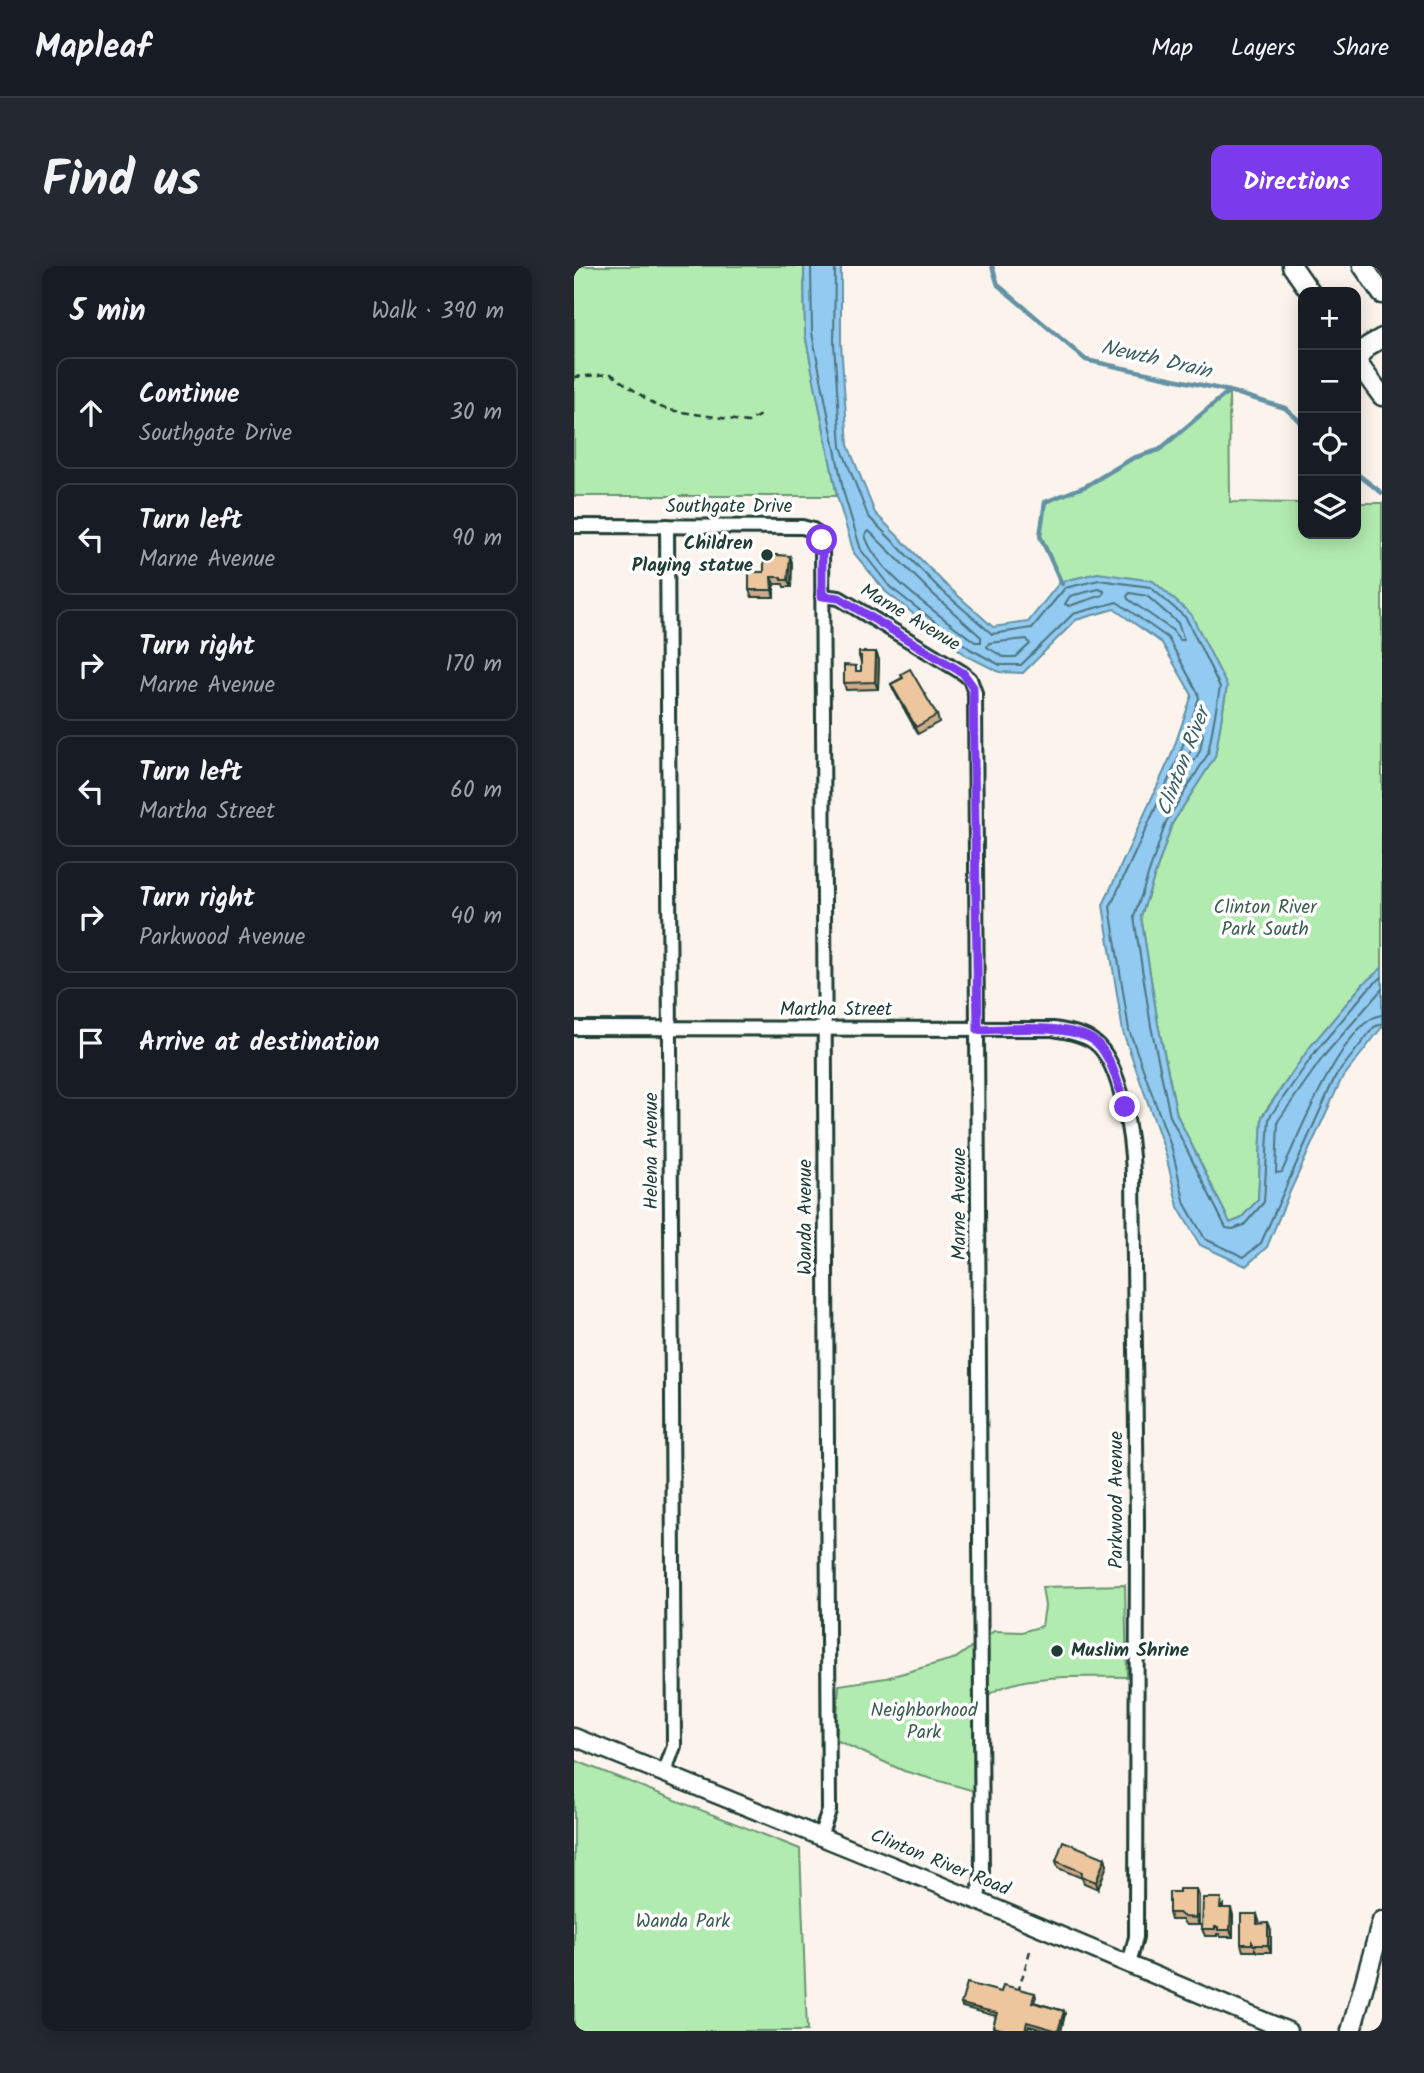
<!DOCTYPE html>
<html lang="en">
<head>
<meta charset="utf-8">
<style>
	body { margin:0; font-family:Kalam,sans-serif; background:#242831; color:#f1f3f6 }
	.controls { position:absolute; right:21px; top:21px; display:grid; overflow:hidden; border-radius:14px; box-shadow:0 4px 18px #0003 }
	.controls button { width:63px; height:63px; display:grid; place-items:center; padding:0; border:0; border-bottom:2px solid #363941; background:#171b24; color:#f1f3f6; font:35px sans-serif }
	.stop { position:absolute; width:21px; height:21px; margin:-16px; border:5px solid #7c3aed; border-radius:50%; background:#fff }
	.stop.end { background:#7c3aed; border-color:#fff; box-shadow:0 2px 7px #0008 }
	.list { margin:0; padding:0; list-style:none }
	h2 { display:flex; justify-content:space-between; align-items:center; height:91px; margin:0; padding:0 28px; font-size:30px }
	h2 small { font-size:23px; font-weight:400; color:#9ea1a6 }
	.list li { display:grid; grid-template-columns:46px 1fr auto; gap:21px; align-items:center; box-sizing:border-box; height:112px; margin:0 14px 14px; padding:0 14px; border:2px solid #363941; border-radius:14px }
	.list b { display:block; font-size:26px; white-space:nowrap }
	.list p { margin:0; font-size:23px; white-space:nowrap; color:#9ea1a6 }
	.list em { font-size:23px; font-style:normal; color:#9ea1a6 }
	.icon { flex:none; width:38px; height:38px; fill:none; stroke:currentColor; stroke-width:2; stroke-linecap:round; stroke-linejoin:round }
	.map { position:relative; flex:none; width:808px; height:1765px; overflow:hidden; border-radius:14px }
	header { display:flex; align-items:center; gap:42px; box-sizing:border-box; height:98px; padding:0 35px; background:#171b24; border-bottom:2px solid #363941 }
	header strong { font-size:33px }
	nav { display:flex; gap:38px; margin-inline-start:auto; font-size:24px }
	.intro { display:flex; align-items:center; justify-content:space-between; box-sizing:border-box; height:168px; padding:0 42px }
	h1 { margin:0; font-size:49px }
	.button { padding:18px 32px; border-radius:14px; background:#7c3aed; color:#fff; font-size:24px; font-weight:700 }
	main { display:flex; gap:42px; padding:0 42px }
	aside { flex:1; background:#171b24; border-radius:14px; box-shadow:0 4px 18px #0003 }
	.map>svg:first-child { display:block }
	.green { fill:#b2ebaf; stroke:#689472; stroke-width:2 }
	.water { fill:#92caf1; stroke:#6492a5; stroke-width:2 }
	.lines { fill:none; stroke-linecap:round; stroke-linejoin:round }
	.shore { stroke:#4d7580; stroke-width:2 }
	.stream { stroke:#6492a5; stroke-width:4.5 }
	.minor-casing { stroke:#1f3d34; stroke-width:18 }
	.tertiary-casing { stroke:#1f3d34; stroke-width:21 }
	.secondary-casing { stroke:#1f3d34; stroke-width:23 }
	.path { stroke:#1f3d34; stroke-width:2.5; stroke-dasharray:7 5; stroke-linecap:butt }
	.minor { stroke:#fff; stroke-width:12 }
	.tertiary { stroke:#fff; stroke-width:16 }
	.secondary { stroke:#fff; stroke-width:18 }
	.wall { fill:#cdaa88; stroke:#1f3d34; stroke-width:2 }
	.shaded-wall { fill:#a78b6f; stroke:#1f3d34; stroke-width:2 }
	.building { fill:#eec69e; stroke:#1f3d34; stroke-width:2 }
	.route { stroke:#7c3aed; stroke-width:9 }
	.poi-dot { fill:#1f3d34; stroke:#fff; stroke-width:2.5 }
	.labels { text-anchor:middle; dominant-baseline:central; stroke-width:7; stroke-linejoin:round; paint-order:stroke }
	.street-label { font-size:19px; fill:#1f3d34; stroke:#fff }
	.poi-label { font-size:19px; font-weight:bold; fill:#1f3d34; stroke:#fff; text-anchor:end }
	.park-label { font-size:19px; fill:#3c604d; stroke:#fff }
	.water-label { font-size:21px; font-style:italic; fill:#3c6063; stroke:#fff }
</style>
</head>
<body>
<header>
<strong>Mapleaf</strong>
<nav><a>Map</a><a>Layers</a><a>Share</a></nav>
</header>
<div class="intro"><h1>Find us</h1><a class="button">Directions</a></div>
<main>
<aside>
<h2>5 min<small>Walk · 390 m</small></h2>
<ul class="list">
<li><svg class="icon" aria-label="ahead" viewBox="0 0 24 24"><path d="M12 20V5M6 11l6-6 6 6"/></svg><div><b>Continue</b><p>Southgate Drive</p></div><em>30 m</em></li>
<li><svg class="icon" aria-label="left" viewBox="0 0 24 24"><path d="M17 20v-9H6M10 6l-5 5 5 5"/></svg><div><b>Turn left</b><p>Marne Avenue</p></div><em>90 m</em></li>
<li><svg class="icon" aria-label="right" viewBox="0 0 24 24"><path d="M7 20v-9h11M14 6l5 5-5 5"/></svg><div><b>Turn right</b><p>Marne Avenue</p></div><em>170 m</em></li>
<li><svg class="icon" aria-label="left" viewBox="0 0 24 24"><path d="M17 20v-9H6M10 6l-5 5 5 5"/></svg><div><b>Turn left</b><p>Martha Street</p></div><em>60 m</em></li>
<li><svg class="icon" aria-label="right" viewBox="0 0 24 24"><path d="M7 20v-9h11M14 6l5 5-5 5"/></svg><div><b>Turn right</b><p>Parkwood Avenue</p></div><em>40 m</em></li>
<li><svg class="icon" aria-label="arrive" viewBox="0 0 24 24"><path d="M6 21V4h12l-3 4 3 4H6"/></svg><div><b>Arrive at destination</b></div></li>
</ul>
</aside>
<div class="map">
<svg width="808" height="1765" viewBox="0 0 808 1765">
	<rect width="100%" height="100%" fill="#fcf4ec"/>
	<filter id="ink" filterUnits="userSpaceOnUse"><feTurbulence type="fractalNoise" baseFrequency=".0143" numOctaves="2"/><feDisplacementMap in="SourceGraphic" scale="14" xChannelSelector="R" yChannelSelector="G"/><feConvolveMatrix kernelMatrix="1 2 1 2 8 2 1 2 1" color-interpolation-filters="sRGB"/></filter>
	<g filter="url(#ink)">
		<!-- green -->
		<g class="green">
			<path d="M0 0H230L231 68 263 230H0Z"/>
			<path d="M655 125 656 236 729 237V268H782V237H808V702L789 718 736 781 688 850 684 934 666 953 656 957 603 849 584 758 567 650 598 558 641 491 653 420 524 307 486 316 466 270 471 236 512 220 559 192 585 184Z"/>
			<path d="M551 1319 553 1411C516 1411 451 1407 419 1426 412 1430 406 1439 400 1445L404 1526 330 1505 262 1474 265 1419 312 1412 382 1392 420 1365 448 1366 468 1360 471 1340 468 1321Z"/>
			<path d="M0 1494 226 1583 233 1765H0Z"/>
		</g>
		<!-- water -->
		<path class="water" d="M230 0H267V77L274 179 301 247 370 317 419 361 454 356 486 316 524 307 579 315 617 348 653 420 641 491 598 558 567 650 584 758 603 849 656 957 666 953 684 934 688 851 736 781 789 718 808 702V761L767 814 714 930 693 981 672 1000 626 979 604 941 591 885 549 766 529 639 597 490 618 429 588 377 540 343 502 354 449 407 425 406 393 390 312 326 280 287 263 230 231 68Z"/>
		<g class="lines">
			<!-- shore -->
			<g class="shore">
				<path d="M237 0 238 67 270 228 287 284 316 321 396 383 426 399H447L499 348 543 336 594 372 624 427 625 432 604 493 536 641 555 764 598 883 611 938 631 973 670 991 687 977 761 811 800 761 808 758"/>
				<path d="M261 0 260 78 267 181 294 250 365 322 418 368 458 362 491 322 525 314 576 321 612 352 646 421 634 488 592 556 560 651 577 760 596 850 652 962 659 963 670 959 690 936 695 852 742 785 794 723 808 711"/>
				<path d="M295 265 359 328 407 371V376H401C369 351 302 308 291 269Z"/>
				<path d="M525 323 530 325 529 329 495 340 491 338 496 330Z"/>
				<path d="M556 327 573 330 604 357 610 374H606L598 364 554 333 553 330Z"/>
				<path d="M453 373 456 378 442 391H429L413 381 415 377Z"/>
				<path d="M624 465 629 468 626 485 620 495 616 496 614 491Z"/>
				<path d="M808 723 749 791 704 855 702 907 708 906C722 874 772 751 808 749"/>
			</g>
			<!-- stream -->
			<g class="stream">
				<path d="M418 0 424 19 512 94 655 125 711 142 729 158"/>
				<path d="M782 207 808 227"/>
				<path d="M488 318 466 270 471 236 512 220 559 192 585 184 655 125"/>
			</g>
			<defs>
				<g id="minor">
					<path d="M0 260 228 261 239 264 248 274 255 1545 246 1570"/>
					<path d="M248 330 265 332 389 407 396 413 401 427 408 1611 403 1635"/>
					<path d="M0 762 479 763C492 765 510 768 520 776 548 796 558 876 559 908L563 1256 562 1671 555 1698"/>
					<path d="M90 1508 100 1480 93 260"/>
				</g>
				<path id="tertiary" d="M0 1471 361 1617 714 1765"/>
				<g id="secondary">
					<path d="M718 0 736 26"/>
					<path d="M789 0 808 28"/>
					<path d="M782 95 808 130"/>
					<path d="M782 95 794 80 808 72"/>
					<path d="M777 1765 808 1655"/>
				</g>
			</defs>
			<!-- minor casing -->
			<use href="#minor" class="minor-casing"/>
			<!-- tertiary casing -->
			<use href="#tertiary" class="tertiary-casing"/>
			<!-- secondary casing -->
			<use href="#secondary" class="secondary-casing"/>
			<!-- path -->
			<g class="path">
				<path d="M0 111 37 108 81 139 95 144 174 156 188 148"/>
				<path d="M444 1726 456 1685"/>
			</g>
			<!-- minor -->
			<use href="#minor" class="minor"/>
			<!-- tertiary -->
			<use href="#tertiary" class="tertiary"/>
			<!-- secondary -->
			<use href="#secondary" class="secondary"/>
		</g>
		<!-- wall -->
		<g class="wall">
			<path d="M216 290 218 297 217 321H210L209 318H200V331H178L175 324 190 306Z"/>
			<path d="M302 386 305 394 304 423 272 424 270 417 284 405H287V397L285 390Z"/>
			<path d="M327 408 363 449 365 456 344 468 320 425 317 418 328 412Z"/>
			<path d="M531 1592 533 1599 524 1623 510 1617 508 1612 484 1602 482 1595Z"/>
			<path d="M622 1623 625 1630V1659H612L608 1654H597L595 1647 605 1626Z"/>
			<path d="M649 1639V1642L659 1649V1671H646L645 1668H643V1670H631L628 1663Z"/>
			<path d="M683 1648 686 1658 694 1657 697 1665V1686H683L681 1683V1685H669L667 1678Z"/>
			<path d="M427 1726 461 1727 462 1731 460 1736 490 1745 491 1748 487 1765H473L455 1760 453 1765H423L420 1764 419 1761 422 1750 388 1741 387 1738Z"/>
		</g>
		<!-- shaded-wall -->
		<g class="shaded-wall">
			<path d="M216 290 218 297 217 321 214 314Z"/>
			<path d="M197 311 200 318V331L198 324Z"/>
			<path d="M302 386 305 394 304 423 301 416Z"/>
			<path d="M531 1592 533 1599 524 1623 522 1616Z"/>
			<path d="M622 1623 625 1630V1659L622 1652Z"/>
			<path d="M657 1642 659 1649V1671L656 1664Z"/>
			<path d="M694 1657 697 1665V1686L694 1679Z"/>
			<path d="M490 1745 491 1748 487 1765H484Z"/>
		</g>
		<!-- building -->
		<g class="building">
			<path d="M190 288 216 290 214 314H207V311H197L198 324H175V306H190Z"/>
			<path d="M285 386H302L301 416 270 417V399L282 400V405H287V390H285Z"/>
			<path d="M336 403 363 449 342 461 317 418 329 412 327 408Z"/>
			<path d="M489 1575 531 1592 522 1616 507 1610 508 1606 482 1595Z"/>
			<path d="M605 1623H622V1652L610 1651 605 1647H595V1626H605Z"/>
			<path d="M629 1632H647L646 1642H657L656 1664H644V1661H641V1663H628Z"/>
			<path d="M667 1648H683V1658L694 1657V1679H680L678 1676V1678H667Z"/>
			<path d="M393 1717 427 1726 429 1719 461 1727 458 1736 490 1745 484 1765 453 1756 451 1765H435L419 1761 423 1747 387 1738Z"/>
		</g>
	</g>
	<g class="lines" filter="url(#ink)">
		<!-- route -->
		<path class="route" d="M248 274V330L265 332 389 407 399 421 404 764C433 763 499 757 522 776 538 791 545 821 551 841"/>
	</g>
	<!-- markers -->
	<g class="poi-dot">
		<circle cx="193" cy="289" r="7"/>
		<circle cx="483" cy="1385" r="7"/>
	</g>
	<g class="labels">
		<!-- street labels -->
		<g class="street-label">
			<text x="155" y="241">Southgate Drive</text>
			<text transform="translate(336 352) rotate(31)">Marne Avenue</text>
			<text x="262" y="744">Martha Street</text>
			<text transform="translate(78 885) rotate(-90)">Helena Avenue</text>
			<text transform="translate(386 938) rotate(-90)">Marne Avenue</text>
			<text transform="translate(232 951) rotate(-90)">Wanda Avenue</text>
			<text transform="translate(543 1234) rotate(-90)">Parkwood Avenue</text>
			<text transform="translate(366 1597) rotate(22)">Clinton River Road</text>
		</g>
		<!-- poi labels -->
		<g class="poi-label">
			<text x="179" y="278">Children<tspan x="179" dy="22">Playing statue</tspan></text>
			<text x="497" y="1385" text-anchor="start">Muslim Shrine</text>
		</g>
		<!-- park labels -->
		<g class="park-label">
			<text x="691" y="642">Clinton River<tspan x="691" dy="22">Park South</tspan></text>
			<text x="350" y="1445">Neighborhood<tspan x="350" dy="22">Park</tspan></text>
			<text x="109" y="1656">Wanda Park</text>
		</g>
		<!-- water labels -->
		<g class="water-label">
			<text transform="translate(582 94) rotate(13)">Newth Drain</text>
			<text transform="translate(610 496) rotate(-69)">Clinton River</text>
		</g>
	</g>
</svg>
<div class="controls">
<button>+</button>
<button>−</button>
<button><svg class="icon" aria-label="locate" viewBox="0 0 24 24"><circle cx="12" cy="12" r="6"/><path d="M12 2v4M12 18v4M2 12h4M18 12h4"/></svg></button>
<button><svg class="icon" aria-label="layers" viewBox="0 0 24 24"><path d="M12 4l9 5-9 5-9-5zM3 14l9 5 9-5"/></svg></button>
</div>
<div class="stop" style="left:248px;top:274px"></div>
<div class="stop end" style="left:551px;top:841px"></div>
</div>
</main>
</body>
</html>
